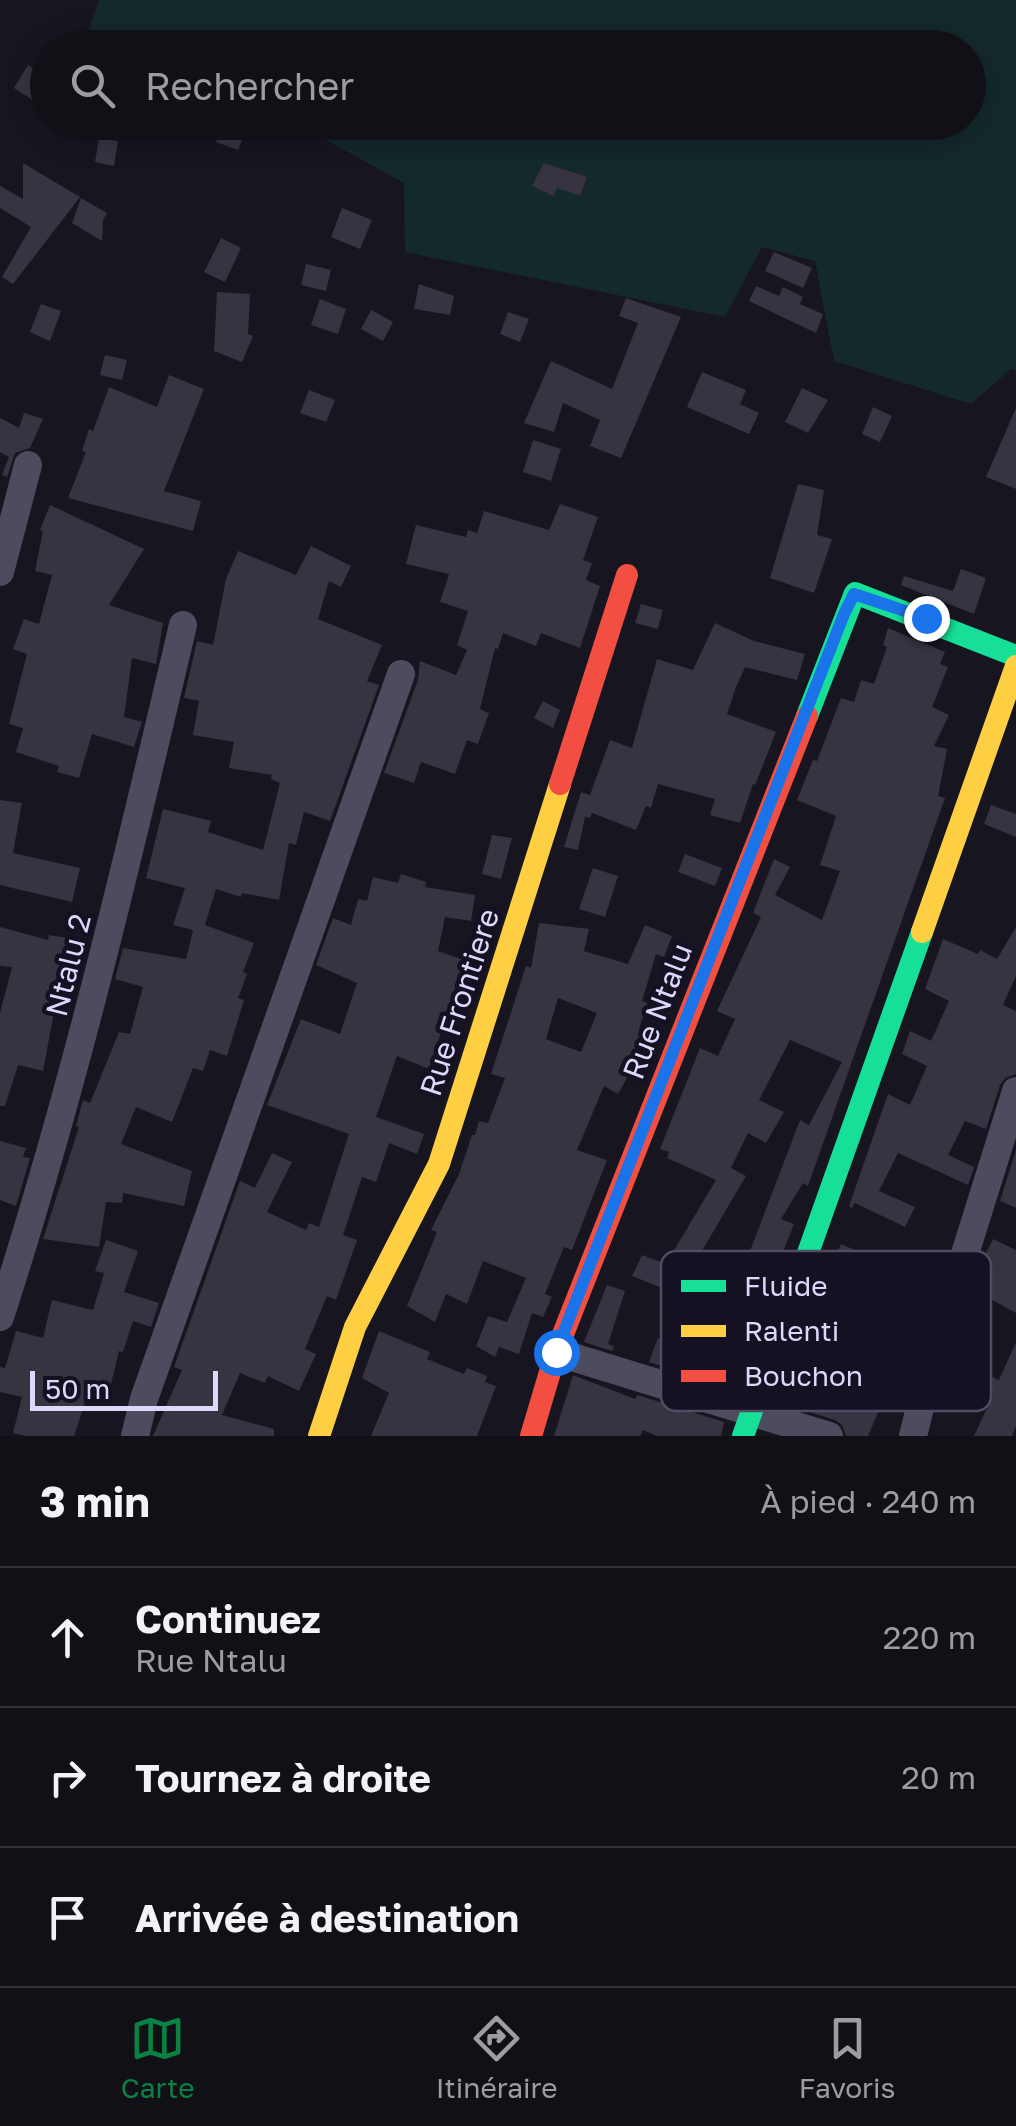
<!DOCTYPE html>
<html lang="fr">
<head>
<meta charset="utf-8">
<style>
	body { margin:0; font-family:"Golos Text",sans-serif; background:#1a1920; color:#f1f3f6 }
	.scale { position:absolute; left:30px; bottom:25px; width:188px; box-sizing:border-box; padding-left:10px; border:5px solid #ded7fb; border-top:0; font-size:28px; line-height:35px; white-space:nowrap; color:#ded7fb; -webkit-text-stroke:8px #151123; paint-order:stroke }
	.stop { position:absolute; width:30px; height:30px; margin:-22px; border:8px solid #1a73e8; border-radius:50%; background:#fff }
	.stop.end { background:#1a73e8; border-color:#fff; box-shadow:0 2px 10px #0008 }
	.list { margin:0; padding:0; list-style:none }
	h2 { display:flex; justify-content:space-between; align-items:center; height:130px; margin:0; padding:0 40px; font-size:42px }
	h2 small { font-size:32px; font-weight:400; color:#9c9da1 }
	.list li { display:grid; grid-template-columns:65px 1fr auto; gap:30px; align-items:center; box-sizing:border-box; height:140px; padding:0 40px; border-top:2px solid #303036 }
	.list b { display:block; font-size:38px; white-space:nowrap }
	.list p { margin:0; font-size:32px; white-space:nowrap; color:#9c9da1 }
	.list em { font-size:32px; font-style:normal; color:#9c9da1 }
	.icon { flex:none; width:55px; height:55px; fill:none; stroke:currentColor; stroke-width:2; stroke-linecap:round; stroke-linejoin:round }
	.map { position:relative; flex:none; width:1016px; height:1436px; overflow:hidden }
	.search { position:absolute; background:#111017; box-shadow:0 5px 25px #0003; left:30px; right:30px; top:30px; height:110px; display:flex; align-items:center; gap:25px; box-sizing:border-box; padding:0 35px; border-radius:55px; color:#9c9da1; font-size:38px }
	.sheet { height:550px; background:#111017 }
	nav { display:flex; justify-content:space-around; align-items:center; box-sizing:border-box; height:140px; border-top:2px solid #303036; background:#111017; font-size:28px; color:#9c9da1 }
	nav a { display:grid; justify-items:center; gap:5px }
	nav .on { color:#0b8043 }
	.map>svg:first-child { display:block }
	.green { fill:#14292a }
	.building { fill:#373341; fill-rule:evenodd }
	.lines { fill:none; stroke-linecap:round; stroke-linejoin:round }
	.street { stroke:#4d4b5e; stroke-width:28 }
	.fast { stroke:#16e098; stroke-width:22 }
	.slow { stroke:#ffcf43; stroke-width:22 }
	.jam { stroke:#f24e42; stroke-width:22 }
	.route { stroke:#1a73e8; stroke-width:12 }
	.labels { text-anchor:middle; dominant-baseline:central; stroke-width:9; stroke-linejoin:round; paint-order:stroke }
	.street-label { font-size:30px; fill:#ded7fb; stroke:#151123 }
	.key { fill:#151123; stroke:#514c64; stroke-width:2.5 }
	.key-label { font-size:28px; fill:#ded7fb }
</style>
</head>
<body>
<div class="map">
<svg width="1016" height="1436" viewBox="0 0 1016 1436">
	<rect width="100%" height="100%" fill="#17151f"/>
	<!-- green -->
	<path class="green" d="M99 0H1016V370L1011 369 971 404 834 361 815 261 762 247 725 317 405 252 404 183 295 123 968 122V48H82Z"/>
	<!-- building -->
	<g class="building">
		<path d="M48 49V110L14 88 28 65 35 70Z"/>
		<path d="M224 122 246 130 238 150 216 142Z"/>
		<path d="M99 138 118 141 114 166 95 162Z"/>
		<path d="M23 163 80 197 13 284 2 277 31 227 0 208V186L23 199Z"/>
		<path d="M544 163 587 177 580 196 557 188 553 196 532 186Z"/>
		<path d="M81 198 107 213 103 220 102 241 72 223Z"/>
		<path d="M342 208 372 220 360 249 331 237Z"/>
		<path d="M221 238 241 248 225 282 204 272Z"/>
		<path d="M774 252 812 268 803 288 765 271Z"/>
		<path d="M306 264 331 270 326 291 301 285Z"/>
		<path d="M419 284 454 296 450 315 414 309Z"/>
		<path d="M756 286 779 296 783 287 803 297 800 304 823 314 816 333 749 301Z"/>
		<path d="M217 292 250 294 248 334 253 336 242 362 214 351Z"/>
		<path d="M626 298 681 317 621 458 590 446 600 420 563 403 554 432 524 423 551 361 612 389 638 323 619 316Z"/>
		<path d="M320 299 346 309 338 334 311 325Z"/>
		<path d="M41 304 61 311 50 341 30 332Z"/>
		<path d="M371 310 393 322 383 341 361 329Z"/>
		<path d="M508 312 529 319 520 342 500 334Z"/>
		<path d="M105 355 127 360 122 380 100 375Z"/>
		<path d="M702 372 746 390 740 404 759 413 749 434 687 407Z"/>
		<path d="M169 375 204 389 164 491 201 501 193 531 68 498 86 452 82 451 89 429 93 431 109 387 157 407Z"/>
		<path d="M802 388 828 400 808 433 785 422Z"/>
		<path d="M309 390 335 400 326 422 300 413Z"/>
		<path d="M873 407 892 416 880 442 862 434Z"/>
		<path d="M1016 408V489L986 477Z"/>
		<path d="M24 413 43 419 30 448 15 453 7 477 2 475 9 457 0 452V418L19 428Z"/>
		<path d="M533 440 561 449 551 481 523 472Z"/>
		<path d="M798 484 824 490 817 535 832 539 814 593 770 578Z"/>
		<path d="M560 504 598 517 583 560 592 563 586 580 600 586 580 648 541 633 536 646 503 633 498 649 495 648 480 709 489 713 478 744 467 740 455 774 421 762 414 783 384 773 418 680 420 661 456 675 467 650 457 645 468 611 440 602 449 574 406 564 416 525 466 537 468 530 477 533 484 511 549 530Z"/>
		<path d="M50 505 144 549 109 605 163 623 156 664 132 658 124 717 142 722 134 747 92 734 79 778 57 772 59 766 16 752 23 728 9 724 27 654 13 649 24 619 39 624 52 575 35 571 43 531 40 530Z"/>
		<path d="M311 546 351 566 341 587 329 581 318 619 382 645 367 681 379 685 330 821 304 812 296 845 289 843 279 900 242 893 241 897 216 889 205 925 254 943 243 972 247 974 238 998 244 1000 227 1056 210 1050 203 1071 193 1068 172 1122 136 1107 121 1144 192 1171 184 1206 123 1193 122 1203 106 1202 99 1247 43 1239 79 1127 76 1126 83 1100 90 1103 119 1032 130 1034 143 987 115 979 123 948 186 959 193 930 173 925 185 888 146 878 163 809 211 821 208 832 263 850 280 783 271 779 272 775 229 768 234 742 193 735 199 701 184 698 197 641 213 645 226 579 238 551 296 575Z"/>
		<path d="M961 569 986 578 974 614 901 585 904 576 953 591Z"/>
		<path d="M641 604 663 610 658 629 635 623Z"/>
		<path d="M715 623 754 641 805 654 797 680 745 667 736 687 727 714 776 732 755 785 753 784 740 823 710 815 715 799 658 784 651 808 646 806 636 830 592 813 590 818 585 817 578 850 564 847 581 792 590 795 610 740 632 748 657 659 693 670Z"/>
		<path d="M888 628 945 652 940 664 948 667 932 707 949 715 934 746 947 749 938 796 945 798 808 1186 803 1183 781 1219 794 1224 774 1275 745 1264 800 1120 809 1125 842 1062 790 1040 759 1100 784 1112 766 1143 748 1133 731 1168 746 1176 692 1268 670 1257 716 1180 667 1158 669 1152 660 1149 700 1048 718 1056 735 1019 717 1011 761 917 753 913 774 859 790 867 775 895 822 920 840 871 820 865 836 816 797 800 813 760 817 761 841 698 854 702 861 680 874 684 887 647 883 645Z"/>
		<path d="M543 701 560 710 553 728 534 718Z"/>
		<path d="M0 800 22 803 13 853 80 868 72 902 0 885Z"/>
		<path d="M991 805 1016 814V837L984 824Z"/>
		<path d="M492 835 512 838 501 879 482 874Z"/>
		<path d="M685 854 722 868 715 886 678 872Z"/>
		<path d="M593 868 618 876 605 917 579 909Z"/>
		<path d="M401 874 426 882 425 887 475 895 471 921 445 917 438 951 469 962 468 966 476 969 469 987 457 983 429 1069 397 1056 376 1117 424 1134 417 1154 389 1143 376 1182 362 1177 343 1235 357 1240 336 1300 327 1296 305 1349 316 1354 299 1391 268 1376 265 1383 240 1373 222 1415 274 1429V1436H153L182 1370 174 1367 240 1181 255 1188 272 1153 292 1162 267 1212 306 1230 309 1223 319 1227 349 1134 267 1105 301 1019 340 1034 357 983 316 965 333 918 351 925 358 899 367 901 373 877 398 883Z"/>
		<path d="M539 923 589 929 584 951 628 964 645 925 672 936 664 957 656 954 642 1001 647 1003 639 1029 651 1035 618 1094 604 1086 577 1150 607 1160 572 1250 564 1247 545 1294 552 1297 543 1317 532 1313 519 1354 499 1347 495 1357 476 1346 488 1316 507 1322 526 1278 483 1261 467 1304 446 1294 435 1322 407 1306 437 1232 431 1230 459 1174 472 1135H475L479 1121 488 1123 505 1078 491 1074 526 966 531 968ZM558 998 597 1013 581 1052 546 1039Z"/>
		<path d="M0 927 48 940 49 935 68 938 43 1071 18 1065 5 1106H0V1013L12 967 0 966Z"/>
		<path d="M1016 927V976L1003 1005 1016 1011V1074L1005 1078 1000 1085 986 1129 965 1121 948 1155 974 1167 968 1185 898 1153 879 1191 915 1207 905 1227 855 1203 852 1208 849 1206 888 1094 910 1105 927 1066 902 1054 910 1031 931 1041 949 1001 925 989 943 939 978 954 980 950 997 959Z"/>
		<path d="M0 1141 26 1148 23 1157 30 1158 16 1206 0 1200Z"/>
		<path d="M1016 1150V1208L1000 1201Z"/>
		<path d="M993 1239 1016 1250V1313L976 1291 985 1272 979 1267Z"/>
		<path d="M106 1240 138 1251 124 1292 159 1303 151 1327 133 1321 123 1352 119 1351 110 1388 91 1384 74 1436H27L13 1433 22 1397 0 1392V1367L5 1368 16 1331 43 1338 52 1300 93 1310 104 1273 95 1271Z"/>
		<path d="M841 1244 936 1286 922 1334 906 1327 886 1375 907 1387 896 1409 882 1403 868 1436H846L842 1425 835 1420 779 1402 786 1382 822 1395 843 1346 805 1329 827 1268 831 1267Z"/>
		<path d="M642 1255 671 1266 662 1288 632 1276Z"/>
		<path d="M607 1285 625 1291 608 1344 614 1346 612 1351 584 1342Z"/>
		<path d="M729 1320 753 1331 731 1388 649 1362 658 1338 680 1346 687 1322 724 1334Z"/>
		<path d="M379 1331 430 1352 427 1359 464 1374 467 1368 487 1376 485 1382 496 1386 477 1436H371L389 1393 362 1378Z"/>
		<path d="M1016 1342V1426L1012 1436H974L988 1406 943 1386 950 1359 999 1380Z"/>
		<path d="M573 1375 635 1399 637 1395 724 1422 721 1436H657L643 1430 640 1436H554Z"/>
	</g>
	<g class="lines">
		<!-- street -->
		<g class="street">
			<path d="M0 572 28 465"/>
			<path d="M0 1317C74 1089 128 858 183 625"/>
			<path d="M556 1352 829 1436"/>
			<path d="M135 1436 144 1399 401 674"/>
			<path d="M913 1436 932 1359 1016 1091"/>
		</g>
		<!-- fast -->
		<g class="fast">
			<path d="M807 716 855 593 1016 656"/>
			<path d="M743 1436 922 932"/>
		</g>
		<!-- slow -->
		<g class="slow">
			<path d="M922 932 1016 666"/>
			<path d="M319 1436 355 1327 439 1164 560 784"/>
		</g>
		<!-- jam -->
		<g class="jam">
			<path d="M560 784 627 575"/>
			<path d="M531 1436 556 1352 807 716"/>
		</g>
	</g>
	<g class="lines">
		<!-- route -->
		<path class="route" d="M556 1352 844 614 854 594 926 618"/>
	</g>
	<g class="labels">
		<!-- street labels -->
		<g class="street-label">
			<text transform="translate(68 965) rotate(-76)">Ntalu 2</text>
			<text transform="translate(459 1002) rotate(-72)">Rue Frontiere</text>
			<text transform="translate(657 1011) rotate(-69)">Rue Ntalu</text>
		</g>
	</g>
	<!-- legend -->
	<rect x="661" y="1251" width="330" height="160" rx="15" class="key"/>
	<rect x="681" y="1280" width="45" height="12" fill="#16e098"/>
	<rect x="681" y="1325" width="45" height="12" fill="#ffcf43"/>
	<rect x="681" y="1370" width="45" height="12" fill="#f24e42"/>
	<g class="key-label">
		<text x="744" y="1296">Fluide</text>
		<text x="744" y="1341">Ralenti</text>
		<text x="744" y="1386">Bouchon</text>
	</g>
</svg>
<div class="scale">50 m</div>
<div class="stop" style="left:556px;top:1352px"></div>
<div class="stop end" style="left:926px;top:618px"></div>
<div class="search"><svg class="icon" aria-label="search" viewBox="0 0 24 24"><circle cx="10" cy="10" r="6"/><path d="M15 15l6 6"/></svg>Rechercher</div>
</div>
<section class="sheet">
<h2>3 min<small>À pied · 240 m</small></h2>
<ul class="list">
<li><svg class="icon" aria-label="ahead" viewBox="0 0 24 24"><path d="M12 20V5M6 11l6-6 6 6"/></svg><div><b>Continuez</b><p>Rue Ntalu</p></div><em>220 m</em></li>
<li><svg class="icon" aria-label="right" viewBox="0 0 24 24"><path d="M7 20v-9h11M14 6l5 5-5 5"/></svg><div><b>Tournez à droite</b></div><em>20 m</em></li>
<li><svg class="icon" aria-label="arrive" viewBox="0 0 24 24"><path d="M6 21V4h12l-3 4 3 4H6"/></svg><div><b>Arrivée à destination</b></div></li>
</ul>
</section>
<nav>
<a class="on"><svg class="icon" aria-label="map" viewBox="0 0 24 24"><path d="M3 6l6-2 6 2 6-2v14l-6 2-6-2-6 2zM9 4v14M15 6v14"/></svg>Carte</a>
<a><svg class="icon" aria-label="directions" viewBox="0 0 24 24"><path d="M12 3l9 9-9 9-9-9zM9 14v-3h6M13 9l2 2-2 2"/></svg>Itinéraire</a>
<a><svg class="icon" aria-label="saved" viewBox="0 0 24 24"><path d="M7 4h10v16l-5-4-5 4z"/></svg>Favoris</a>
</nav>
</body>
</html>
